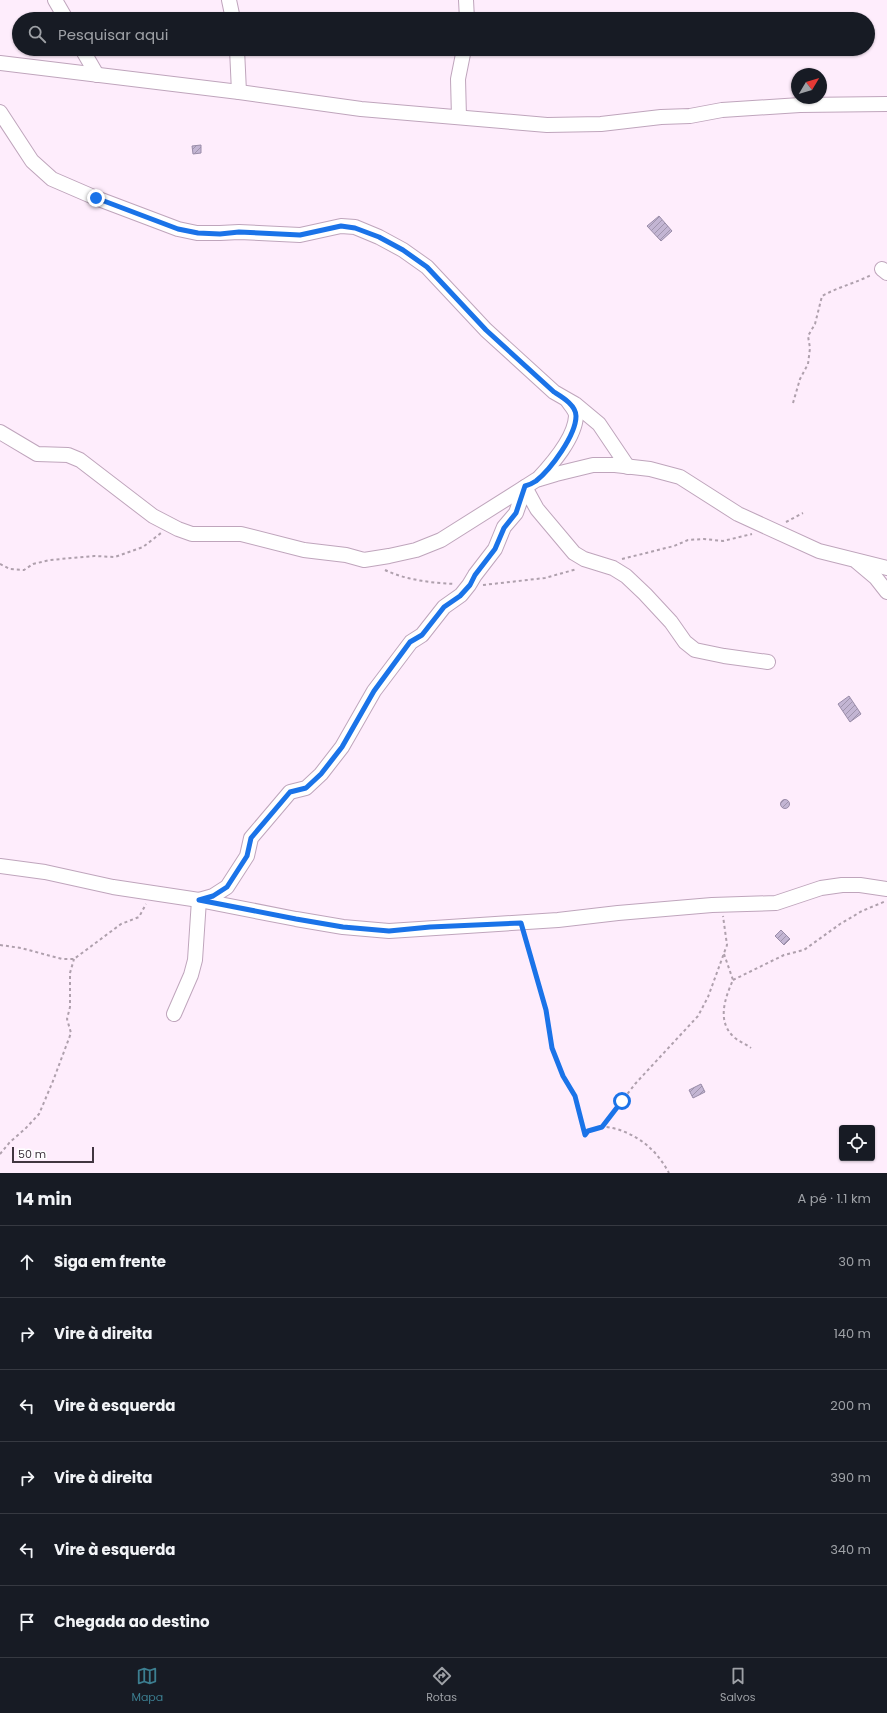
<!DOCTYPE html>
<html lang="pt">
<head>
<meta charset="utf-8">
<style>
	body { margin:0; font-family:Poppins,sans-serif; background:#242831; color:#f1f3f6 }
	.controls { position:absolute; right:12px; bottom:12px; display:grid; overflow:hidden; border-radius:4px; box-shadow:0 1px 3px #0004 }
	.controls button { width:36px; height:36px; display:grid; place-items:center; padding:0; border:0; border-bottom:1px solid #363941; background:#171b24; color:#f1f3f6; font:20px sans-serif }
	.compass { position:absolute; left:791px; top:68px; width:36px; height:36px; border-radius:50%; background:#171b24; box-shadow:0 1px 3px #0004; rotate:52deg }
	.scale { position:absolute; left:12px; bottom:10px; width:82px; box-sizing:border-box; padding-left:4px; border:2px solid #413640; border-top:0; font-size:11px; line-height:14px; white-space:nowrap; color:#413640; -webkit-text-stroke:3px #fff; paint-order:stroke }
	.stop { position:absolute; width:12px; height:12px; margin:-9px; border:3px solid #1a73e8; border-radius:50%; background:#fff }
	.stop.end { background:#1a73e8; border-color:#fff; box-shadow:0 1px 4px #0008 }
	.list { margin:0; padding:0; list-style:none }
	h2 { display:flex; justify-content:space-between; align-items:center; height:52px; margin:0; padding:0 16px; font-size:17px }
	h2 small { font-size:13px; font-weight:400; color:#9ea1a6 }
	.list li { display:grid; grid-template-columns:26px 1fr auto; gap:12px; align-items:center; box-sizing:border-box; height:72px; padding:0 16px; border-top:1px solid #363941 }
	.list b { display:block; font-size:15px; white-space:nowrap }
	.list em { font-size:13px; font-style:normal; color:#9ea1a6 }
	.icon { flex:none; width:22px; height:22px; fill:none; stroke:currentColor; stroke-width:2; stroke-linecap:round; stroke-linejoin:round }
	.map { position:relative; flex:none; width:887px; height:1173px; overflow:hidden }
	.search { position:absolute; background:#171b24; box-shadow:0 1px 3px #0004; left:12px; right:12px; top:12px; height:44px; display:flex; align-items:center; gap:10px; box-sizing:border-box; padding:0 14px; border-radius:22px; color:#9ea1a6; font-size:15px }
	.sheet { height:484px; background:#171b24 }
	nav { display:flex; justify-content:space-around; align-items:center; box-sizing:border-box; height:56px; border-top:1px solid #363941; background:#171b24; font-size:11px; color:#9ea1a6 }
	nav a { display:grid; justify-items:center; gap:2px }
	nav .on { color:#3c7e90 }
	.map>svg:first-child { display:block }
	.building { fill:url(#building-hatch); stroke:#998ca8 }
	.lines { fill:none; stroke-linecap:round; stroke-linejoin:round }
	.minor-casing { stroke:#bfa5bc; stroke-width:16 }
	.path { stroke:#afa0ad; stroke-width:2; stroke-dasharray:3 3; stroke-linecap:butt }
	.minor { stroke:#fff; stroke-width:14 }
	.route { stroke:#1a73e8; stroke-width:5 }
</style>
</head>
<body>
<div class="map">
<svg width="887" height="1173" viewBox="0 0 887 1173">
	<defs>
		<pattern id="building-hatch" width="6" height="6" patternUnits="userSpaceOnUse"><rect width="6" height="6" fill="#c3b5d3"/><path d="M-1 1l2-2M0 6l6-6M5 7l2-2" fill="none" stroke="#a094ad"/></pattern>
	</defs>
	<rect width="100%" height="100%" fill="#feedfc"/>
	<!-- building -->
	<g class="building">
		<path d="M201 145V153L193 154 192 146Z"/>
		<path d="M659 216 672 231 661 241 647 226Z"/>
		<path d="M849 696 861 714 850 722 838 704Z"/>
		<circle cx="785" cy="804" r="4.5"/>
		<path d="M781 930 790 939 784 945 775 936Z"/>
		<path d="M701 1084 705 1092 693 1098 689 1090Z"/>
	</g>
	<g class="lines">
		<defs>
			<g id="minor">
				<path d="M55 0 66 19"/>
				<path d="M229 0 233 19"/>
				<path d="M466 0 467 19"/>
				<path d="M82 49 97 75"/>
				<path d="M237 49 239 92"/>
				<path d="M0 63 239 92 361 109 547 125 601 124 661 117 690 116 722 110 800 105 887 104"/>
				<path d="M0 112 32 161 52 179 96 198 178 229 197 233H220L239 232 300 235 341 226 355 227 379 237 403 250 427 267 486 330 554 392 575 404 599 424 628 467"/>
				<path d="M459 117 458 79 464 49"/>
				<path d="M882 269 887 273"/>
				<path d="M0 432 37 454 68 455 80 460 153 516 178 529 192 534H241L304 550 346 555 364 560 389 556 416 550 441 540 525 487 536 480 556 474 593 465H615L650 469 680 477 738 514 819 551 887 568"/>
				<path d="M538 479C552 464 575 438 576 416 576 410 570 405 567 400"/>
				<path d="M857 562 876 578 887 592"/>
				<path d="M0 866 45 872 113 887 199 900 296 919 343 927 389 931 558 920 618 913 712 905 776 903 821 888 842 885H860L887 889"/>
				<path d="M174 1014 191 975 195 960 199 900 213 896 227 887 247 856 251 838 290 792 306 788 321 774 342 747 374 691 411 642 422 635 444 607 461 595 469 585 475 575 495 549 504 527 516 513 525 487 537 509 574 553 584 559 613 568 626 576 645 594 671 622 685 642 695 650 724 656 768 662"/>
			</g>
		</defs>
		<!-- minor casing -->
		<use href="#minor" class="minor-casing"/>
		<!-- path -->
		<g class="path">
			<path d="M793 403 800 379 808 364 810 348 808 336 815 324 822 296C838 287 856 283 871 275"/>
			<path d="M786 522 803 513"/>
			<path d="M622 559 674 546 688 540 704 539 723 541 752 534"/>
			<path d="M0 564 10 569 24 570 33 564 50 560 94 556 115 557 143 547 161 533"/>
			<path d="M385 570C406 580 432 583 455 584"/>
			<path d="M483 585 545 578 577 569"/>
			<path d="M525 935 546 1009 553 1048 563 1076 575 1096 585 1135"/>
			<path d="M0 945 21 948 62 959H74L121 924 139 917 146 904"/>
			<path d="M724 954 733 980C725 998 716 1022 735 1038 740 1042 746 1044 751 1048"/>
			<path d="M733 980 784 955 804 950 840 924 862 911 886 901"/>
			<path d="M602 1127 635 1084 698 1016 708 997 727 945 723 916"/>
			<path d="M585 1135C600 1116 637 1135 650 1148 658 1155 664 1164 669 1173"/>
			<path d="M0 1154 10 1142 25 1129 39 1114 53 1081 71 1033 67 1019 70 1007V973L74 959"/>
		</g>
		<!-- minor -->
		<use href="#minor" class="minor"/>
	</g>
	<g class="lines">
		<!-- route -->
		<path class="route" d="M96 198 178 229 198 233 220 234 239 232 300 235 341 226 355 228 379 237 403 250 427 267 486 330 554 392C562 397 576 405 576 416 576 435 551 469 536 481 533 483 529 485 525 486L516 513 504 528 495 549 475 575 470 585 460 596 444 607 422 635 410 642 374 691 342 747 321 774 306 788 290 792 251 838 247 856 227 887 213 896 199 900 296 919 343 927 389 931 430 927 521 923 546 1010 552 1048 563 1076 575 1096 585 1135 588 1131 602 1127 622 1101"/>
	</g>
</svg>
<div class="controls">
<button><svg class="icon" aria-label="locate" viewBox="0 0 24 24"><circle cx="12" cy="12" r="6"/><path d="M12 2v4M12 18v4M2 12h4M18 12h4"/></svg></button>
</div>
<svg class="compass" viewBox="-18 -18 36 36"><path d="M0-13l5 13h-10z" fill="#e53935"/><path d="M0 13l5-13h-10z" fill="#9ea1a6"/></svg>
<div class="scale">50 m</div>
<div class="stop" style="left:622px;top:1101px"></div>
<div class="stop end" style="left:96px;top:198px"></div>
<div class="search"><svg class="icon" aria-label="search" viewBox="0 0 24 24"><circle cx="10" cy="10" r="6"/><path d="M15 15l6 6"/></svg>Pesquisar aqui</div>
</div>
<section class="sheet">
<h2>14 min<small>A pé · 1.1 km</small></h2>
<ul class="list">
<li><svg class="icon" aria-label="ahead" viewBox="0 0 24 24"><path d="M12 20V5M6 11l6-6 6 6"/></svg><div><b>Siga em frente</b></div><em>30 m</em></li>
<li><svg class="icon" aria-label="right" viewBox="0 0 24 24"><path d="M7 20v-9h11M14 6l5 5-5 5"/></svg><div><b>Vire à direita</b></div><em>140 m</em></li>
<li><svg class="icon" aria-label="left" viewBox="0 0 24 24"><path d="M17 20v-9H6M10 6l-5 5 5 5"/></svg><div><b>Vire à esquerda</b></div><em>200 m</em></li>
<li><svg class="icon" aria-label="right" viewBox="0 0 24 24"><path d="M7 20v-9h11M14 6l5 5-5 5"/></svg><div><b>Vire à direita</b></div><em>390 m</em></li>
<li><svg class="icon" aria-label="left" viewBox="0 0 24 24"><path d="M17 20v-9H6M10 6l-5 5 5 5"/></svg><div><b>Vire à esquerda</b></div><em>340 m</em></li>
<li><svg class="icon" aria-label="arrive" viewBox="0 0 24 24"><path d="M6 21V4h12l-3 4 3 4H6"/></svg><div><b>Chegada ao destino</b></div></li>
</ul>
</section>
<nav>
<a class="on"><svg class="icon" aria-label="map" viewBox="0 0 24 24"><path d="M3 6l6-2 6 2 6-2v14l-6 2-6-2-6 2zM9 4v14M15 6v14"/></svg>Mapa</a>
<a><svg class="icon" aria-label="directions" viewBox="0 0 24 24"><path d="M12 3l9 9-9 9-9-9zM9 14v-3h6M13 9l2 2-2 2"/></svg>Rotas</a>
<a><svg class="icon" aria-label="saved" viewBox="0 0 24 24"><path d="M7 4h10v16l-5-4-5 4z"/></svg>Salvos</a>
</nav>
</body>
</html>
